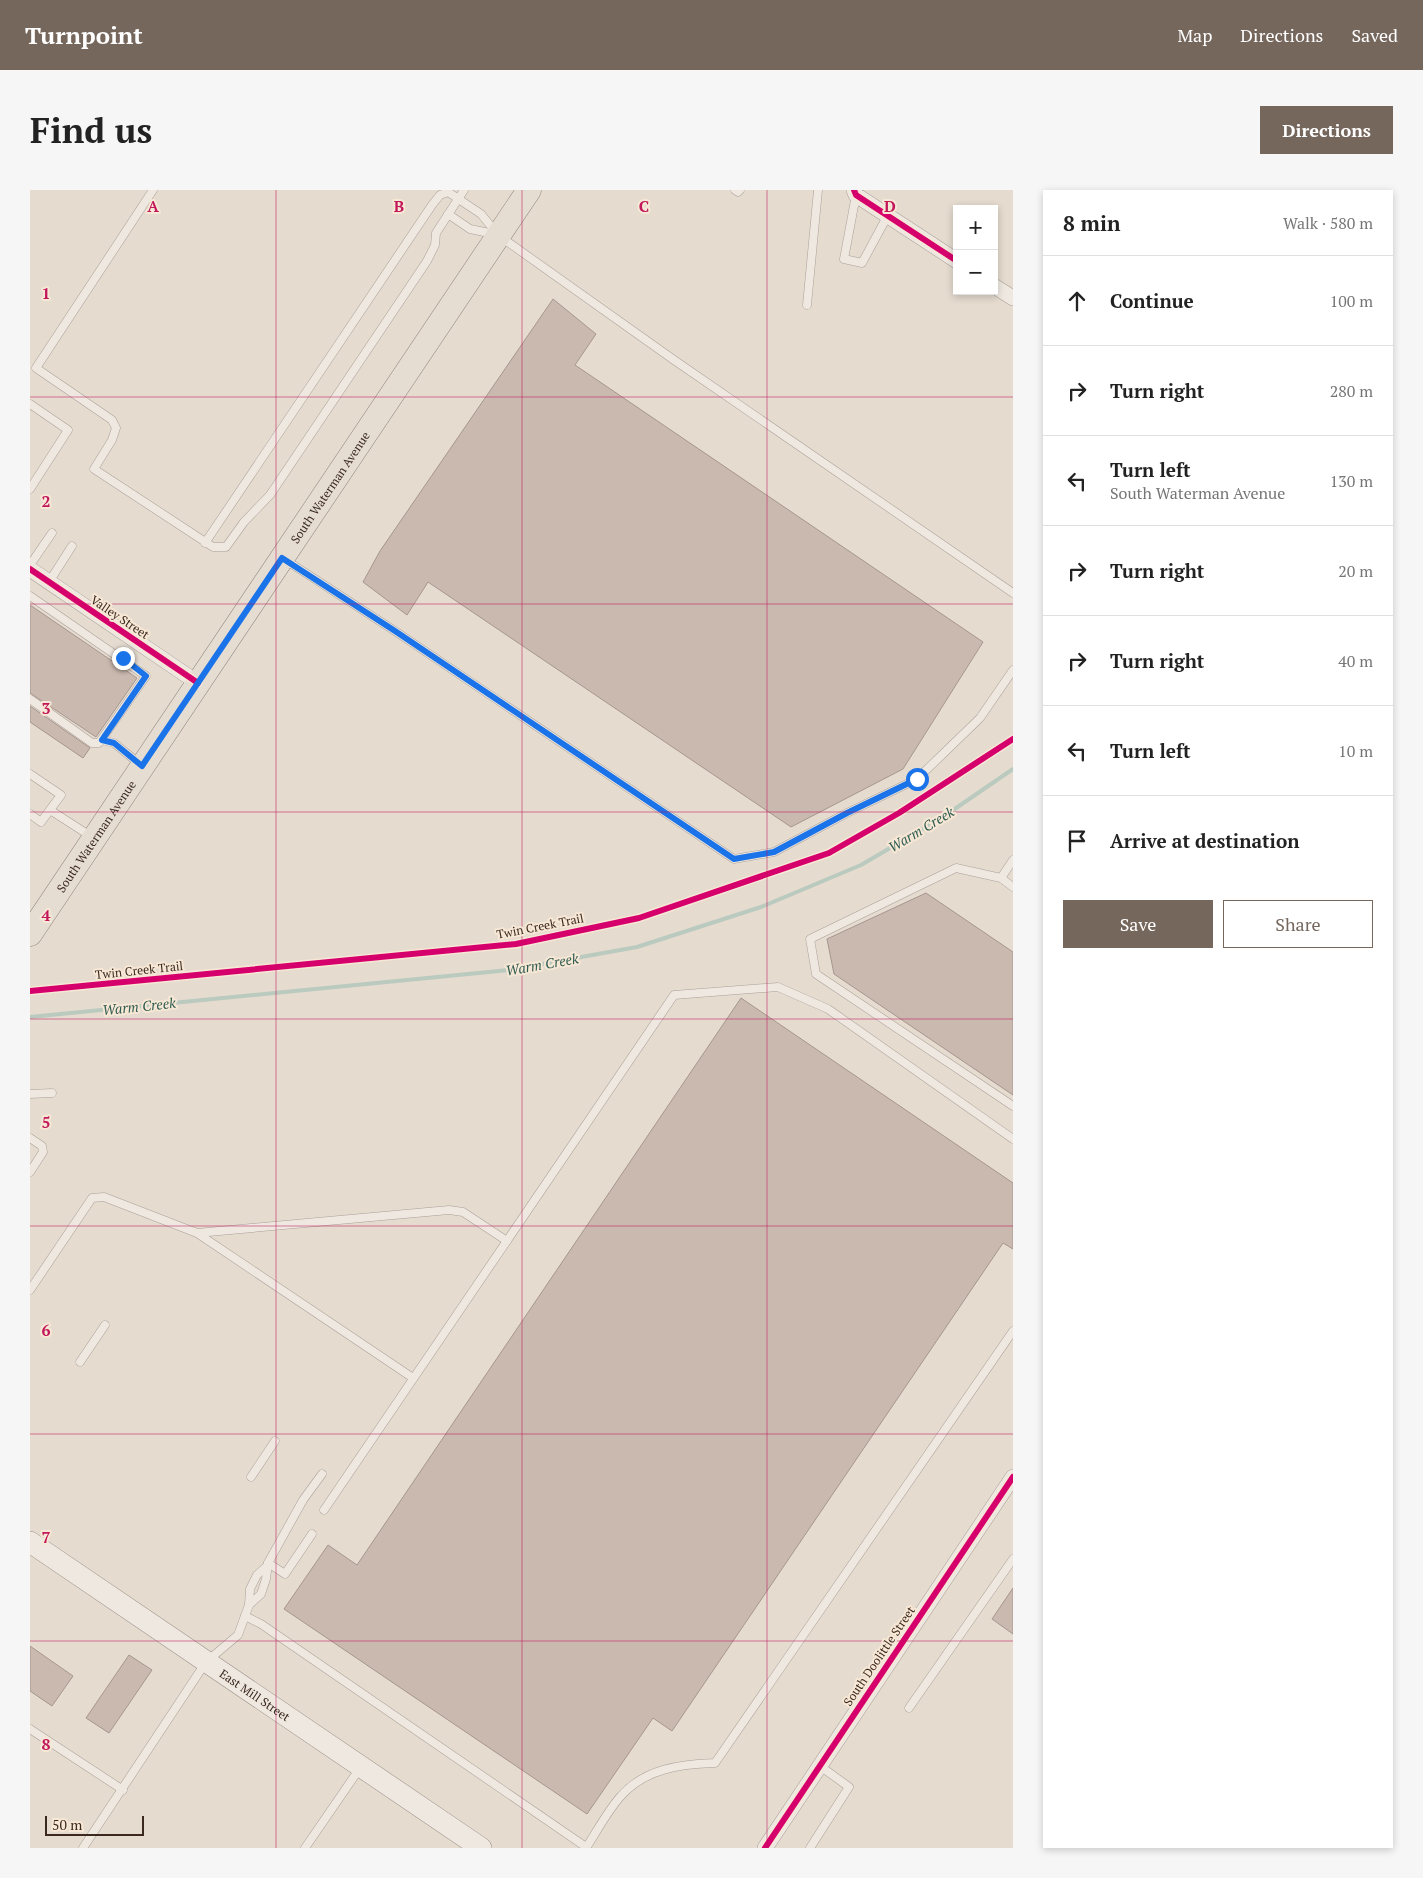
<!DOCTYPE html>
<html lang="en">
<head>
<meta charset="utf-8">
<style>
	body { margin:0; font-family:"PT Serif",serif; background:#f6f6f6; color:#222 }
	.controls { position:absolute; right:15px; top:15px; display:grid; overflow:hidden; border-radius:0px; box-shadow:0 2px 8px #0003 }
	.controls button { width:45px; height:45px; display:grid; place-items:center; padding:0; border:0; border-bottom:1px solid #e0e0e0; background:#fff; color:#222; font:25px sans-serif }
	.scale { position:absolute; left:15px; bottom:12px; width:99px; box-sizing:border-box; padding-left:5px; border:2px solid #3b281f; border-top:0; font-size:14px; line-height:18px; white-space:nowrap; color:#3b281f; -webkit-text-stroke:4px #f7e7d5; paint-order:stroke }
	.stop { position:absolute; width:15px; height:15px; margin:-11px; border:4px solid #1a73e8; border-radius:50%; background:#fff }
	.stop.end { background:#1a73e8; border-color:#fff; box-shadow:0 1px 5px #0008 }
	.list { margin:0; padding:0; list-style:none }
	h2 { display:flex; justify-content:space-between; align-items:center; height:65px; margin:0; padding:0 20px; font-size:21px }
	h2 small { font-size:16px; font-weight:400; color:#767676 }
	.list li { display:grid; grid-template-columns:32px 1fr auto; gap:15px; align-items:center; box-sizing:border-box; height:90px; padding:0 20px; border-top:1px solid #e0e0e0 }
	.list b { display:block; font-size:19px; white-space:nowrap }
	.list p { margin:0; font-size:16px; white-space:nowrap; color:#767676 }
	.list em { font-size:16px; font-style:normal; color:#767676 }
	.actions { display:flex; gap:10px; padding:15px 20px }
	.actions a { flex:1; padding:11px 0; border:1px solid #76675d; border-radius:0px; text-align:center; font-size:18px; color:#76675d }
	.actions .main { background:#76675d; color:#fff }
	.icon { flex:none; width:28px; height:28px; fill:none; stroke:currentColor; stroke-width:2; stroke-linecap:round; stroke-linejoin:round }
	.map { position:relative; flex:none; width:983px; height:1658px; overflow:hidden; border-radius:0px }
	header { display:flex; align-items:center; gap:30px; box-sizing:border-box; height:70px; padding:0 25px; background:#76675d; color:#fff }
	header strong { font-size:24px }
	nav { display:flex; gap:28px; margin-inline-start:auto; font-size:18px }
	.intro { display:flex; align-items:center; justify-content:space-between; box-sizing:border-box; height:120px; padding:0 30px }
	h1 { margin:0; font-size:35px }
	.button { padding:12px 22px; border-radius:0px; background:#76675d; color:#fff; font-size:18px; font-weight:700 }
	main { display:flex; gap:30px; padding:0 30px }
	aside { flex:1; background:#fff; border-radius:0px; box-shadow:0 2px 8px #0003 }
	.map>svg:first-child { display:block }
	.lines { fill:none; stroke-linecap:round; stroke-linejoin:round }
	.stream { stroke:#bacabe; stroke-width:4 }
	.building { fill:#cab9af; stroke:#a6968e }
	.service-casing { stroke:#aba097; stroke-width:9 }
	.minor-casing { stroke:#aba097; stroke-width:16 }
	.secondary-casing { stroke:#9b9088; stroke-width:22 }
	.primary-casing { stroke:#90867f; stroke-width:25 }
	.service { stroke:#eee8e1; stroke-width:8 }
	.minor { stroke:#eee8e1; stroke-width:15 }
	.secondary { stroke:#eee8e1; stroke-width:21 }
	.primary { stroke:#e5ddd2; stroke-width:24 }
	.cycleway-casing { stroke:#f7e7d5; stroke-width:9 }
	.cycleway { stroke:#d6006c; stroke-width:6 }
	.route { stroke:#1a73e8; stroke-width:6 }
	.grid { fill:none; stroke:#c2185b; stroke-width:1; stroke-opacity:0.55 }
	.labels { text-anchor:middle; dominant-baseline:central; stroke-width:4; stroke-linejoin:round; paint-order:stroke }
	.street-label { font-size:12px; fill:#3b281f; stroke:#f7e7d5 }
	.water-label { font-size:14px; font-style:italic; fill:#2e5b51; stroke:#f7e7d5 }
	.grid-label { font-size:16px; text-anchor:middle; font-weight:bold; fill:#c2185b; stroke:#f7e7d5; stroke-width:4; stroke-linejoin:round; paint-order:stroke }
</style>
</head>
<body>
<header>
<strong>Turnpoint</strong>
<nav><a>Map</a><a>Directions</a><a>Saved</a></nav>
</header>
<div class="intro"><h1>Find us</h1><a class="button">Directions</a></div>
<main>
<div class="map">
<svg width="983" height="1658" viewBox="0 0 983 1658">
	<rect width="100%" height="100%" fill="#e5dbcf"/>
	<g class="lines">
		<!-- stream -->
		<path class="stream" d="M0 827 479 780 607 757 731 717 831 675 913 627 983 579"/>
	</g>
	<!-- building -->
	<g class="building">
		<path d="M523 109 566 144 545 175 953 452 873 579 761 637 398 392 377 425 333 392 350 361Z"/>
		<path d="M0 415 107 488 66 547 0 503Z"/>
		<path d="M0 516 60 558 53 568 0 532Z"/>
		<path d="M896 703 983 762V905L804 784 797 749Z"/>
		<path d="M711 808 983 993V1059L973 1053 642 1541 623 1528 557 1624 254 1419 298 1355 327 1375Z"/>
		<path d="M983 1398V1444L962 1429Z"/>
		<path d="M0 1456 43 1486 22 1516 0 1501Z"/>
		<path d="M99 1465 122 1480 79 1543 56 1528Z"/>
	</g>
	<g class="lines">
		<defs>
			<g id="service">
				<path d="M123 0 6 178 82 230 86 238 82 250 64 279 183 357H196L214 332 240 305 397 71 405 55 406 43 434 0"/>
				<path d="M705 0 708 2 710 0"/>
				<path d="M826 5 814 69 832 73 858 25"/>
				<path d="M418 24 440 39 464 44"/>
				<path d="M777 115 788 0"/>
				<path d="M0 214 38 240 0 299"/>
				<path d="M175 353 402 15 410 5 418 2 451 24 468 45 644 170 983 403"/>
				<path d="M254 369 365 441 704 669 744 662 817 623 887 589 950 528 983 480"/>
				<path d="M0 375 22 343"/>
				<path d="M19 392 42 356"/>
				<path d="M0 406 116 486 69 553H62L0 509"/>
				<path d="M72 550 84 553 111 575"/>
				<path d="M0 584 31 605 11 632 0 624"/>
				<path d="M20 620 62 647"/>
				<path d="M971 688 983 670"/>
				<path d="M983 697 971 688 926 678 780 749 786 784 983 916"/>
				<path d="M0 904 22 903"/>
				<path d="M0 948 12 956 13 962 0 982"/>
				<path d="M167 1043 383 1188"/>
				<path d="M0 1100 62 1008 74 1007 167 1043 419 1020 433 1022 477 1051"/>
				<path d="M50 1172 75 1135"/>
				<path d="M221 1287 245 1251"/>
				<path d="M294 1320 644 805 748 797 798 819 983 949"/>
				<path d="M238 1373 255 1384 282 1344"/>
				<path d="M219 1415 231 1404 236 1389 238 1373 273 1310 292 1284"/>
				<path d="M215 1426 231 1434 556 1657"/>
				<path d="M879 1518 983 1369"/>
				<path d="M0 1539 93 1600"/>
				<path d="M53 1658 176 1472 208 1445 219 1415 220 1399 227 1385 236 1377"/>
				<path d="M275 1658 330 1578"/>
				<path d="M556 1658C567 1641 577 1622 590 1607 614 1579 650 1574 685 1573L983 1141"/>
				<path d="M780 1658 819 1597 790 1576"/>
			</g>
			<g id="minor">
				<path d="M824 0 826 5 927 71"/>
				<path d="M964 96 983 108"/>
				<path d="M0 379 168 493"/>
				<path d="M735 1658 983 1287"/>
			</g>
			<g id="secondary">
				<path id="s1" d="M0 1352 451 1658"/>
			</g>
			<g id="primary">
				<path id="s2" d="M0 744 499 0"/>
			</g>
		</defs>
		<!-- service casing -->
		<use href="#service" class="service-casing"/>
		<!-- minor casing -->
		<use href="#minor" class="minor-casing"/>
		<!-- secondary casing -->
		<use href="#secondary" class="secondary-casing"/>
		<!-- primary casing -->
		<use href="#primary" class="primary-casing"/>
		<!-- service -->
		<use href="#service" class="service"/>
		<!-- minor -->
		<use href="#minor" class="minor"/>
		<!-- secondary -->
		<use href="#secondary" class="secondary"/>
		<!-- primary -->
		<use href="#primary" class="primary"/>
		<defs>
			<g id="cycleway">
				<path d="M824 0 826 5 927 71"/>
				<path d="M0 379 168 493"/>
				<path d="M0 801 486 754 609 728 799 663 869 623 983 549"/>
				<path d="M735 1658 983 1287"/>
			</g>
		</defs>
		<!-- cycleway casing -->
		<use href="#cycleway" class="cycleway-casing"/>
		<!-- cycleway -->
		<use href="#cycleway" class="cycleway"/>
	</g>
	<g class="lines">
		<!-- route -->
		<path class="route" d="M93 468 116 486 72 550 84 553 112 576 252 368 365 441 704 669 744 662 817 623 887 589"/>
	</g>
	<!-- grid -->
	<path class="grid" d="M246 0V1658M492 0V1658M737 0V1658M0 207H983M0 414H983M0 622H983M0 829H983M0 1036H983M0 1244H983M0 1451H983"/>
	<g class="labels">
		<!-- street labels -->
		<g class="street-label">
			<text stroke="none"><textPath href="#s2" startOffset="538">South Waterman Avenue</textPath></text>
			<text transform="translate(90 427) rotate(34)">Valley Street</text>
			<text stroke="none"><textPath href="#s2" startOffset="118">South Waterman Avenue</textPath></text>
			<text transform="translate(510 736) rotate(-11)">Twin Creek Trail</text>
			<text transform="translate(109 780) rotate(-6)">Twin Creek Trail</text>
			<text transform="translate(849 1466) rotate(-56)">South Doolittle Street</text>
			<text stroke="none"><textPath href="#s1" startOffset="272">East Mill Street</textPath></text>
		</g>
		<!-- water labels -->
		<g class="water-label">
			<text transform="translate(891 639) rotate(-31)">Warm Creek</text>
			<text transform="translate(512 774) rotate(-10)">Warm Creek</text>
			<text transform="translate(109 816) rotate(-6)">Warm Creek</text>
		</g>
	</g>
	<g class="grid-label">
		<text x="123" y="22">A</text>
		<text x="369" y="22">B</text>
		<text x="614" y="22">C</text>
		<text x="860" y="22">D</text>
		<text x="16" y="109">1</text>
		<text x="16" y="317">2</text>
		<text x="16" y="524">3</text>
		<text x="16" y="731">4</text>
		<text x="16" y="938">5</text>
		<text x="16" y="1146">6</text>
		<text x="16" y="1353">7</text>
		<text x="16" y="1560">8</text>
	</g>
</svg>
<div class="controls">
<button>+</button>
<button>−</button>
</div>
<div class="scale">50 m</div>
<div class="stop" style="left:887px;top:589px"></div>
<div class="stop end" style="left:93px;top:468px"></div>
</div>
<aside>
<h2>8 min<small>Walk · 580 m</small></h2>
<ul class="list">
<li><svg class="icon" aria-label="ahead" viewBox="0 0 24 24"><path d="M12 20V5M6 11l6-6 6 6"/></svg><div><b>Continue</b></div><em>100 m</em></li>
<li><svg class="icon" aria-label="right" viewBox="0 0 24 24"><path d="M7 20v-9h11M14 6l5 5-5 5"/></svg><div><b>Turn right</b></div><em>280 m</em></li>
<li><svg class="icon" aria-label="left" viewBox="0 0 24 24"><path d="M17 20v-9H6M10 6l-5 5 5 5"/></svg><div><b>Turn left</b><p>South Waterman Avenue</p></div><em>130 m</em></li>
<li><svg class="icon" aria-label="right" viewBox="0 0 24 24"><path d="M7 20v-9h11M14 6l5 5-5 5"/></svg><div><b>Turn right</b></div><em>20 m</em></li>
<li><svg class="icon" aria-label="right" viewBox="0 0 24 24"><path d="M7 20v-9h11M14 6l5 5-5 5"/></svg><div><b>Turn right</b></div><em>40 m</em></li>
<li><svg class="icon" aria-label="left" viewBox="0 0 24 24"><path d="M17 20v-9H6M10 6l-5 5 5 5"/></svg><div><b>Turn left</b></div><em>10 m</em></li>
<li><svg class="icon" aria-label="arrive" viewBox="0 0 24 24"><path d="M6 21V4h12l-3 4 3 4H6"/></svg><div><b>Arrive at destination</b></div></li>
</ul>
<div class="actions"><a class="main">Save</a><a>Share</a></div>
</aside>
</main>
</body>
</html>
